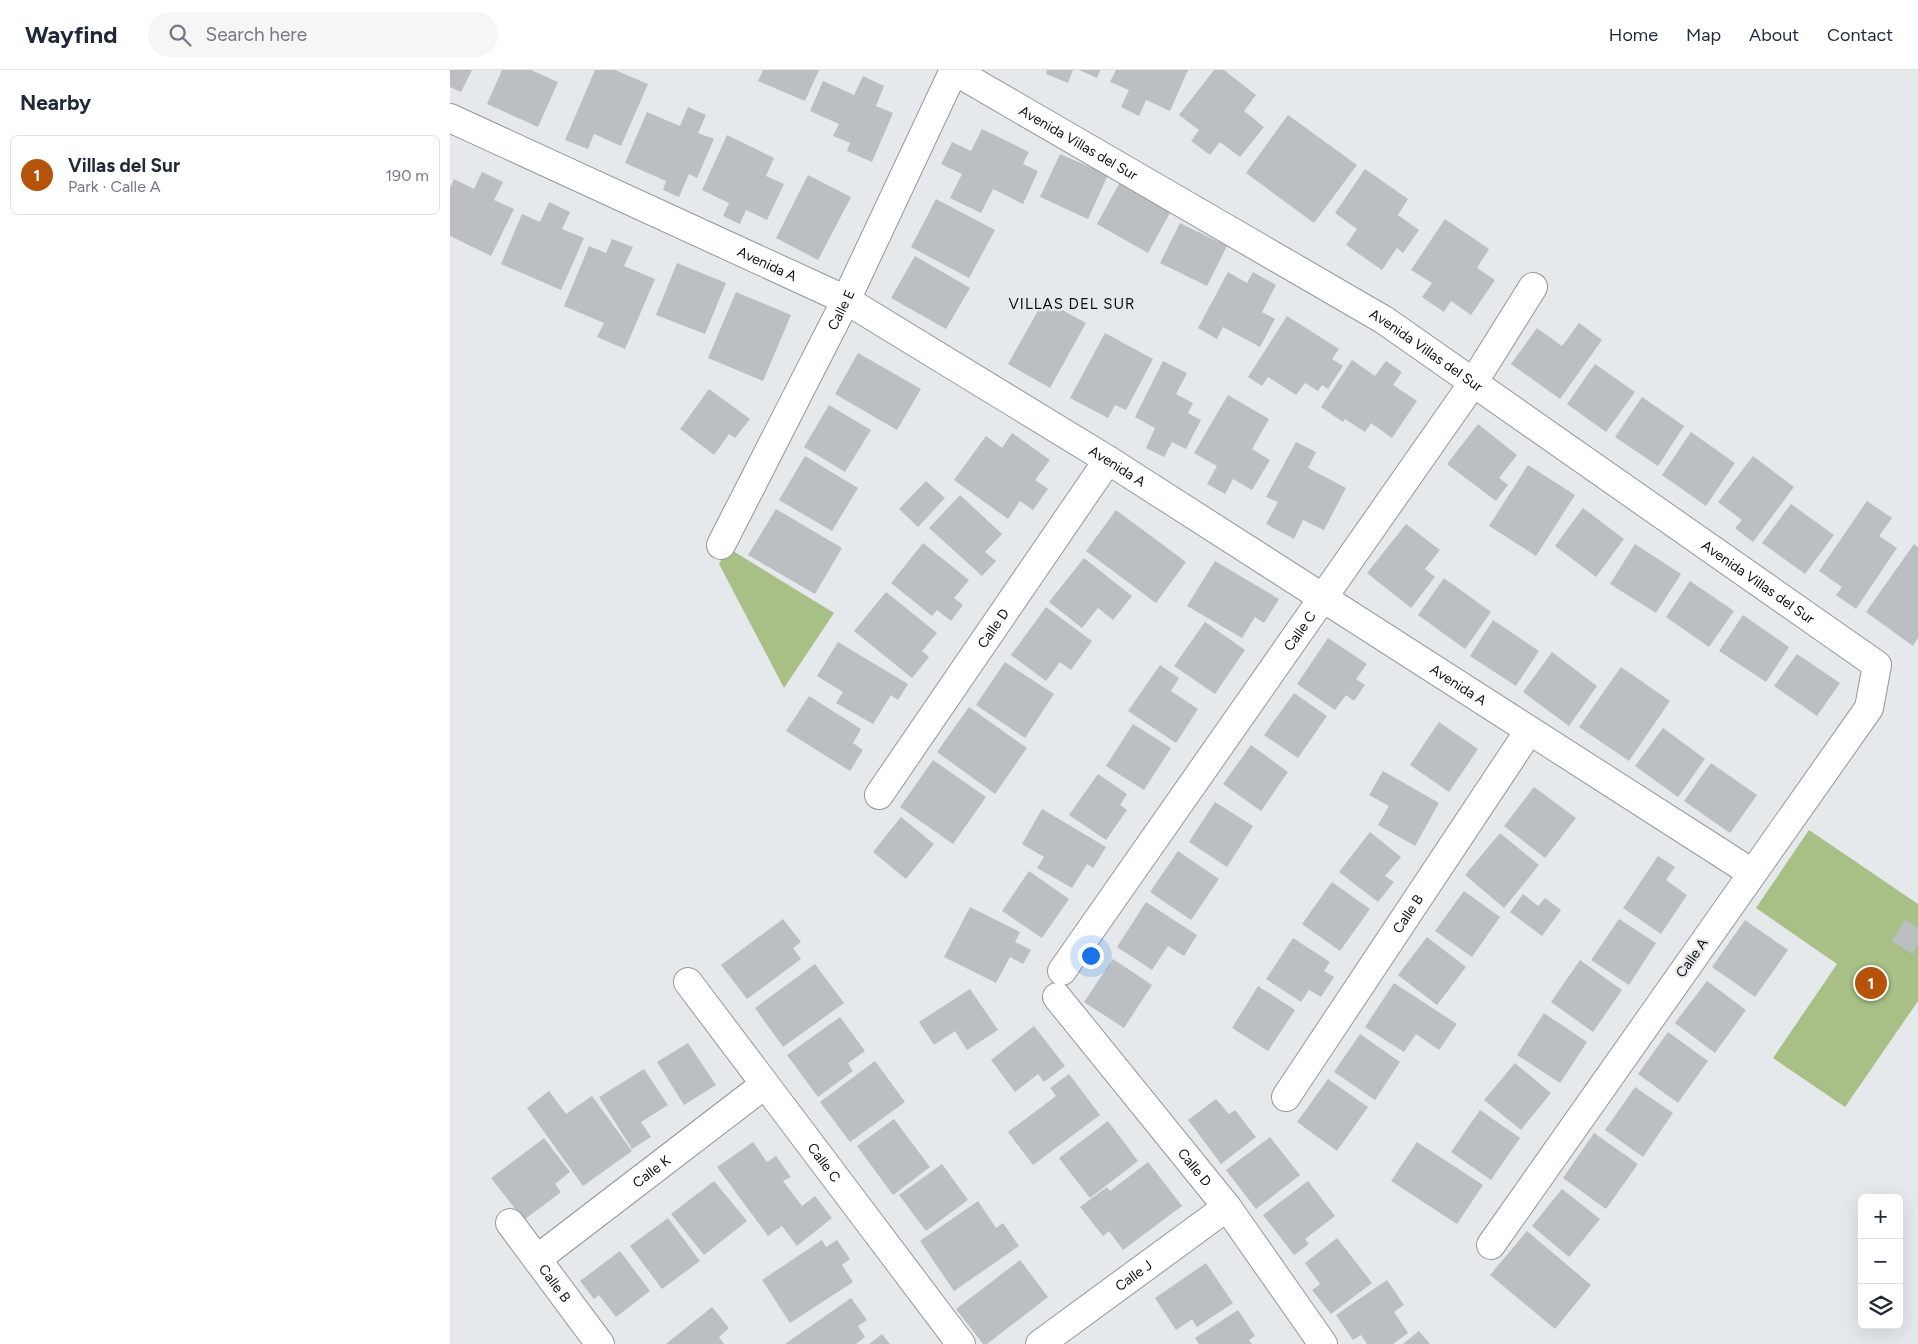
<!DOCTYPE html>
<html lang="en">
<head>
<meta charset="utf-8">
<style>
	body { margin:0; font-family:Figtree,sans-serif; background:#f6f6f7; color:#1f2937 }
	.controls { position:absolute; right:15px; bottom:15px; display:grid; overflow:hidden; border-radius:8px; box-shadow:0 5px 20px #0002 }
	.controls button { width:45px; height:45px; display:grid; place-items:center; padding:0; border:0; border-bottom:1px solid #e0e1e3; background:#fff; color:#1f2937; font:25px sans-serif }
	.you { position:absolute; left:640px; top:885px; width:18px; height:18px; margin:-12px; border:4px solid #fff; border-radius:50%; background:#1a73e8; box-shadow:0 0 0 8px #1a73e833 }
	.badge { display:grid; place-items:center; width:32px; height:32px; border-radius:50%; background:#b45309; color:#fff; font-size:16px; font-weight:700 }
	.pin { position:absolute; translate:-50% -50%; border:2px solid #fff; box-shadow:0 1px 5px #0006 }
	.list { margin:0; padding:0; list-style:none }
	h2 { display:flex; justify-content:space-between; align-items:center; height:65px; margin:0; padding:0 20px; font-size:21px }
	h2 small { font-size:16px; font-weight:400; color:#747a83 }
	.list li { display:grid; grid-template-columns:32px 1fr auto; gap:15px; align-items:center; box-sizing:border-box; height:80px; margin:0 10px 10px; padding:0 10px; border:1px solid #e0e1e3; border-radius:8px }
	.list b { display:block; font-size:19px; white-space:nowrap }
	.list p { margin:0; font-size:16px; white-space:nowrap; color:#747a83 }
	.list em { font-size:16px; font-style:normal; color:#747a83 }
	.icon { flex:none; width:28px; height:28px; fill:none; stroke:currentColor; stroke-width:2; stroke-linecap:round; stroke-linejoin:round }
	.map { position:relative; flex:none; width:1468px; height:1274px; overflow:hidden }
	header { display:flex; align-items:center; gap:30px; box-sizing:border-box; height:70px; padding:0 25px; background:#fff; border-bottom:1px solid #e0e1e3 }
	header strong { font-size:24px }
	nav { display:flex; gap:28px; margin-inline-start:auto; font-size:18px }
	.search { width:350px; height:45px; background:#f6f6f7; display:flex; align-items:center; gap:12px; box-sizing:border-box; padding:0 18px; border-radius:28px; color:#747a83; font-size:19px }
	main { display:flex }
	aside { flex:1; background:#fff }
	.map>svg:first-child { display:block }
	.green { fill:#a8c086 }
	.building { fill:#bcbfc2 }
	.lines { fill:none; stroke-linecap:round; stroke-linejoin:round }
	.minor-casing { stroke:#94979a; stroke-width:30 }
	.minor { stroke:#fff; stroke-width:28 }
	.labels { text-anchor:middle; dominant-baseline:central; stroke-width:4.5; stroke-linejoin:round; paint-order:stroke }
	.street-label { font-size:14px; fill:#0d0e0f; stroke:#e5e9ec }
	.neighbourhood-label { font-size:15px; letter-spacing:1px; fill:#0d0e0f; stroke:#e5e9ec }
</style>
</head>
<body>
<header>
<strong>Wayfind</strong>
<div class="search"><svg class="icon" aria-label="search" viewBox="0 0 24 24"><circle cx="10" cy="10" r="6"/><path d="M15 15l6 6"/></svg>Search here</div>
<nav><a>Home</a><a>Map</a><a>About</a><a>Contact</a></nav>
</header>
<main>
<aside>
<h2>Nearby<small></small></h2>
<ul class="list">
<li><span class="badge">1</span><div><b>Villas del Sur</b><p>Park · Calle A</p></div><em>190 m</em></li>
</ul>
</aside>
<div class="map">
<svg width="1468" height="1274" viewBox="0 0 1468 1274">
	<rect width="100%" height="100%" fill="#e5e9ec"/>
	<!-- green -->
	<g class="green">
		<path d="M278 478 384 543 334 618 269 494Z"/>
		<path d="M1359 760 1468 834V931L1395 1037 1323 988 1387 894 1306 838Z"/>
	</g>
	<!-- building -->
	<g class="building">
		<path d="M0 0H22L11 22 0 17Z"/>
		<path d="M52 0H81L108 12 88 57 37 34Z"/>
		<path d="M145 0H165L198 14 171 76 144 64 138 79 115 70Z"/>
		<path d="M313 0H369L355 31 308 11Z"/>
		<path d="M597 0H623L618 13 596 4Z"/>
		<path d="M629 0H650L647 8Z"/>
		<path d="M666 0H738L720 41 696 30 689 46 671 37 679 20 660 12Z"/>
		<path d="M764 0H774L806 25 794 41 814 57 790 87 770 72 760 85 741 71 749 60 729 45Z"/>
		<path d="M413 6 434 16 426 36 443 43 422 92 397 81 400 73 383 66 389 54 360 41 373 11 404 25Z"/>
		<path d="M238 37 256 45 248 63 264 69 247 108 239 104 229 127 213 120 216 111 175 93 197 42 230 56Z"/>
		<path d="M838 45 907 95 864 153 796 103Z"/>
		<path d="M532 59 579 82 573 94 588 101 573 134 543 119 531 143 500 128 512 104 491 94 502 72 521 81Z"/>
		<path d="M277 65 324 88 316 106 334 114 317 150 296 140 290 154 273 146 279 133 252 120Z"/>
		<path d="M610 84 658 105 638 149 590 127Z"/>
		<path d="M915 99 958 129 948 145 969 160 953 183 947 178 932 200 896 175 907 159 885 143Z"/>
		<path d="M32 102 53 112 44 130 64 139 41 186 0 166V118L4 109 24 119Z"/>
		<path d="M358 105 401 127 368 190 326 168Z"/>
		<path d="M670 112 721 141 698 183 647 154Z"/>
		<path d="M486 129 545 160 519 208 461 177Z"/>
		<path d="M99 132 120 142 112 159 134 168 111 220 51 194 72 144 90 152Z"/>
		<path d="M995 149 1039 179 1027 198 1045 210 1021 245 1001 231 994 242 972 227 982 213 961 200Z"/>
		<path d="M730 153 777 176 757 216 710 193Z"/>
		<path d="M162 169 183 177 174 196 205 209 175 279 147 267 154 253 114 236 139 176 156 183Z"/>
		<path d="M465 186 520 218 496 259 441 228Z"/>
		<path d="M227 193 276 213 255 264 206 245Z"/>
		<path d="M778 202 797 213 803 202 826 215 812 242 825 249 810 277 773 257 767 269 748 258Z"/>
		<path d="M286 222 341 245 313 311 258 288Z"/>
		<path d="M594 230 636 253 600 318 558 294Z"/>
		<path d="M837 246 889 279 882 289 893 296 878 319 872 315 868 321 855 313 846 325 818 307 812 316 798 307Z"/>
		<path d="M1129 253 1152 270 1110 329 1061 294 1087 258 1112 276Z"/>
		<path d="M655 263 703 289 676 340 665 335 658 348 620 328Z"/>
		<path d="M408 283 471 319 447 360 385 324Z"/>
		<path d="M902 290 925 306 936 291 952 302 943 315 967 331 942 368 921 353 915 362 895 349 893 352 871 337Z"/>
		<path d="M713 291 737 303 726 324 743 333 738 343 751 350 736 379 722 372 714 387 696 378 705 358 685 347Z"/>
		<path d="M1145 294 1185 322 1156 362 1117 334Z"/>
		<path d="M259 319 300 349 285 368 279 364 264 385 230 359Z"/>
		<path d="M778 325 819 349 802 379 820 390 802 420 783 409 775 424 757 414 767 396 744 383Z"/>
		<path d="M1192 327 1234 356 1208 396 1165 367Z"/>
		<path d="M379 335 421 360 395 402 354 377Z"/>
		<path d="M1028 354 1067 385 1049 408 1058 415 1046 431 997 394Z"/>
		<path d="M1241 362 1285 393 1256 436 1212 405Z"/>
		<path d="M562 363 600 390 585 410 598 419 583 440 570 431 558 449 504 410 536 366 552 378Z"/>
		<path d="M846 372 866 382 858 398 896 418 874 460 853 450 844 469 816 454 828 432 816 427Z"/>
		<path d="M355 386 408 418 382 461 329 430Z"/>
		<path d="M1303 386 1344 417 1303 472 1285 458 1292 450 1268 432Z"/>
		<path d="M1078 395 1125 425 1086 486 1039 456Z"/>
		<path d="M476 411 495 428 468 457 449 439Z"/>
		<path d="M510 425 552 464 535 482 546 491 532 506 479 458Z"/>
		<path d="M1417 431 1442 448 1429 466 1447 478 1406 539 1386 525 1392 517 1369 501Z"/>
		<path d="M1341 434 1384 465 1355 504 1312 473Z"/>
		<path d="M1133 438 1174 469 1146 507 1105 476Z"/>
		<path d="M326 439 392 478 365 524 298 485Z"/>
		<path d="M666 440 736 492 706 533 636 481Z"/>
		<path d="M956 454 990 480 975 499 985 507 961 538 917 503Z"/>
		<path d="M473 473 519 510 504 528 513 535 501 551 487 540 482 546 441 513Z"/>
		<path d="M1185 474 1231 504 1206 543 1160 514Z"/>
		<path d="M1464 474 1468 477V568L1463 576 1416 542Z"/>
		<path d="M634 488 682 526 663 550 648 538 632 558 599 532Z"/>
		<path d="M765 491 829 529 814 553 805 547 792 568 737 536Z"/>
		<path d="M994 508 1041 542 1015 579 968 545Z"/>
		<path d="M1240 511 1284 541 1259 577 1216 547Z"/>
		<path d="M436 522 487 563 472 581 479 587 462 608 404 561Z"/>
		<path d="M596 537 642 571 621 600 610 592 596 611 561 585Z"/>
		<path d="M1293 545 1339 577 1316 612 1269 581Z"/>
		<path d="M1043 550 1089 581 1066 616 1020 586Z"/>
		<path d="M755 552 795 580 765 624 724 596Z"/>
		<path d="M878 568 917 594 906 609 915 615 904 631 896 625 885 640 847 614Z"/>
		<path d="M388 572 458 614 448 630 441 625 423 654 386 633 393 622 367 606Z"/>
		<path d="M1102 582 1147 616 1119 656 1073 622Z"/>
		<path d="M1347 584 1390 613 1367 646 1324 616Z"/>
		<path d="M555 592 604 624 575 668 526 635Z"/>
		<path d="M710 595 729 608 721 621 748 639 726 673 678 641Z"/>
		<path d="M1171 597 1220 631 1179 691 1129 657Z"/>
		<path d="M844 623 877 646 848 688 814 665Z"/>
		<path d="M359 626 411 659 403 673 413 680 400 701 336 661Z"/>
		<path d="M519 637 577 678 545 724 487 682Z"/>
		<path d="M989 652 1028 679 999 722 960 695Z"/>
		<path d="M683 654 721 678 694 720 656 696Z"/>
		<path d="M1213 658 1255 689 1228 727 1185 696Z"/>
		<path d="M801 675 838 702 811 741 773 714Z"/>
		<path d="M483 690 536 727 503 774 450 737Z"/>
		<path d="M1261 693 1307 725 1280 763 1234 731Z"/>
		<path d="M933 701 989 733 965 776 928 755 939 736 919 725Z"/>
		<path d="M648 704 677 724 670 735 677 740 656 770 619 745Z"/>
		<path d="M1084 717 1126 748 1095 788 1054 756Z"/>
		<path d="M765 732 803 756 777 797 739 772Z"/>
		<path d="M592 739 656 777 643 798 637 794 622 818 587 798 594 787 572 774Z"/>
		<path d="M451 747 484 774 456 809 423 782Z"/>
		<path d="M920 762 951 787 935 806 944 812 928 832 889 802Z"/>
		<path d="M1050 763 1089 795 1054 838 1015 805Z"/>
		<path d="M728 781 769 809 741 850 700 822Z"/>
		<path d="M1208 786 1225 797 1216 810 1237 825 1211 864 1173 838Z"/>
		<path d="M579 801 619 829 592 868 552 841Z"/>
		<path d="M882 812 920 839 890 881 852 854Z"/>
		<path d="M1014 821 1050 847 1022 887 985 861Z"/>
		<path d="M1073 824 1088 836 1095 828 1111 840 1092 866 1060 842Z"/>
		<path d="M696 832 747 865 734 886 718 876 702 900 667 877Z"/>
		<path d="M520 837 570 862 565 872 581 880 573 894 560 887 546 913 494 887Z"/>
		<path d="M333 849 351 872 343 878 351 889 297 929 271 895Z"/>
		<path d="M1169 849 1206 873 1179 915 1141 890Z"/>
		<path d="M1295 850 1338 880 1305 927 1262 897Z"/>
		<path d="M1455 850 1468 858V874L1462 884 1442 871Z"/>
		<path d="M977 867 1016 897 987 935 948 905Z"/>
		<path d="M843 868 880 892 874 901 884 907 871 927 859 920 851 932 816 909Z"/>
		<path d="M663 889 702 915 674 958 634 932Z"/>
		<path d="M1130 890 1172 920 1143 962 1101 932Z"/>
		<path d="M365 894 394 933 333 977 305 938Z"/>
		<path d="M1257 911 1296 940 1265 983 1225 953Z"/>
		<path d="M944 913 1007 954 989 980 966 964 954 982 915 957Z"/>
		<path d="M808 916 845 940 818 981 782 958Z"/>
		<path d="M520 919 548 960 517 980 505 961 484 975 469 952Z"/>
		<path d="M1094 943 1137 972 1110 1013 1067 985Z"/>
		<path d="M390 947 415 981 398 993 403 1001 368 1027 337 985Z"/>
		<path d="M584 956 615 996 594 1012 588 1004 565 1022 541 990Z"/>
		<path d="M1218 962 1258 991 1228 1033 1188 1004Z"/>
		<path d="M910 964 950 992 925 1030 884 1002Z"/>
		<path d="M238 973 266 1015 234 1035 207 992Z"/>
		<path d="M425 991 455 1032 400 1072 370 1032Z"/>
		<path d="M1065 993 1101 1023 1071 1060 1034 1030Z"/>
		<path d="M194 999 218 1035 191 1052 201 1067 182 1079 149 1027Z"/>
		<path d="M619 1004 650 1045 583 1095 558 1062 606 1026 600 1018Z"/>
		<path d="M878 1009 918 1037 887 1081 847 1052Z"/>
		<path d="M1185 1017 1223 1043 1193 1087 1155 1060Z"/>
		<path d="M99 1021 116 1044 142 1026 182 1081 133 1116 77 1038Z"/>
		<path d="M766 1029 779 1044 785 1040 806 1067 771 1094 738 1050Z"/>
		<path d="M1030 1040 1070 1068 1041 1110 1001 1082Z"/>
		<path d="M444 1049 480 1097 443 1125 407 1076Z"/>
		<path d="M658 1051 688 1091 640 1128 609 1088Z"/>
		<path d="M1144 1063 1188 1094 1156 1139 1113 1108Z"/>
		<path d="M820 1067 850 1105 806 1139 776 1100Z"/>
		<path d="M94 1068 120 1102 105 1114 111 1122 74 1150 41 1108Z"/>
		<path d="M303 1072 317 1092 326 1086 341 1107 333 1111 352 1136 365 1126 382 1148 347 1176 332 1156 318 1166 267 1097Z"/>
		<path d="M967 1072 1033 1115 1007 1154 941 1111Z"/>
		<path d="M698 1092 732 1136 673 1180 659 1161 653 1166 630 1137 657 1117 660 1121Z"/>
		<path d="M492 1094 518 1130 476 1161 449 1125Z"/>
		<path d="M264 1111 297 1151 254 1185 221 1144Z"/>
		<path d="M858 1111 885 1146 855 1169 859 1174 844 1185 813 1145Z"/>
		<path d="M1112 1119 1150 1149 1119 1187 1082 1156Z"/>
		<path d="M528 1131 546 1158 553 1153 569 1176 504 1221 470 1171Z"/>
		<path d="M218 1148 250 1191 212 1219 180 1176Z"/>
		<path d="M1077 1161 1141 1215 1105 1259 1040 1205Z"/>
		<path d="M887 1168 922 1213 881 1244 862 1220 870 1214 855 1193Z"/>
		<path d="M372 1170 376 1177 387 1170 400 1189 392 1195 403 1212 340 1253 312 1210Z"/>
		<path d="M170 1181 200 1221 166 1247 149 1225 144 1229 130 1211Z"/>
		<path d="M570 1190 598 1227 537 1274H533L506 1239Z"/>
		<path d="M756 1193 783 1233 747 1257 742 1249 726 1260 705 1228Z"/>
		<path d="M937 1210 954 1235 944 1242 958 1263 943 1274H917L911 1265 903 1270 886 1245Z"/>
		<path d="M401 1228 417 1250 408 1256 415 1267 406 1274H335Z"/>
		<path d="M262 1237 279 1258 269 1267 274 1274H216Z"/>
		<path d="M788 1240 805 1266 799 1270 802 1274H749L745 1268Z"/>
		<path d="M969 1261 980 1274H953Z"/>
		<path d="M432 1264 440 1274H419Z"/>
	</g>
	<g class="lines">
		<defs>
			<g id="minor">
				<path id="s1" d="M503 0 934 250 1427 595 1419 638 1041 1175"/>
				<path id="s2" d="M0 48 396 230 658 390 1302 803"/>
				<path id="s3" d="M271 475 396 230 504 0"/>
				<path id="s4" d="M429 725 658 390"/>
				<path id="s5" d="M612 901 1023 313 1083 217"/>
				<path id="s6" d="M238 912 511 1274"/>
				<path id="s7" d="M607 927 777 1137 873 1274"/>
				<path id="s8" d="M836 1027 1079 661"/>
				<path id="s9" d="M60 1153 150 1274"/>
				<path id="s10" d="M87 1189 314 1015"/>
				<path id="s11" d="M590 1274 777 1137"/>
			</g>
		</defs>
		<!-- minor casing -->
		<use href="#minor" class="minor-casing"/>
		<!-- minor -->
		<use href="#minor" class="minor"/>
	</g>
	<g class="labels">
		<!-- street labels -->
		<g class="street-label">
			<text stroke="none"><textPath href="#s1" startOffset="145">Avenida Villas del Sur</textPath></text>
			<text stroke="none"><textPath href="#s2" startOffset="349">Avenida A</textPath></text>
			<text stroke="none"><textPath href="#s3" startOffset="264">Calle E</textPath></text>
			<text stroke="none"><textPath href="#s1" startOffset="550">Avenida Villas del Sur</textPath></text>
			<text stroke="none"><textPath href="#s2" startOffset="754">Avenida A</textPath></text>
			<text stroke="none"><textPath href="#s1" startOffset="955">Avenida Villas del Sur</textPath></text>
			<text stroke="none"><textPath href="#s4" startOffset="202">Calle D</textPath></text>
			<text stroke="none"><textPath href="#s5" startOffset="415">Calle C</textPath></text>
			<text stroke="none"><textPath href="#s2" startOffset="1159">Avenida A</textPath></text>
			<text stroke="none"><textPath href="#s8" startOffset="220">Calle B</textPath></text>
			<text transform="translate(1242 888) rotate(-55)">Calle A</text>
			<text stroke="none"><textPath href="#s6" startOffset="226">Calle C</textPath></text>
			<text stroke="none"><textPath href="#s7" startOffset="219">Calle D</textPath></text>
			<text stroke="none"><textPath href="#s10" startOffset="144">Calle K</textPath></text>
			<text stroke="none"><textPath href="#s11" startOffset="116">Calle J</textPath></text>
			<text stroke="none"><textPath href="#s9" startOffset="75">Calle B</textPath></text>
		</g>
		<!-- neighbourhood labels -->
		<g class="neighbourhood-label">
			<text x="622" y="234">VILLAS DEL SUR</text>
		</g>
	</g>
</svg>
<div class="controls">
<button>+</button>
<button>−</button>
<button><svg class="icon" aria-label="layers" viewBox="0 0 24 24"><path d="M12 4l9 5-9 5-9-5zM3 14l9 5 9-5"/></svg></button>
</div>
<div class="you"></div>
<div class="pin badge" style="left:1421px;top:913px">1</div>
</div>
</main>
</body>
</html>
